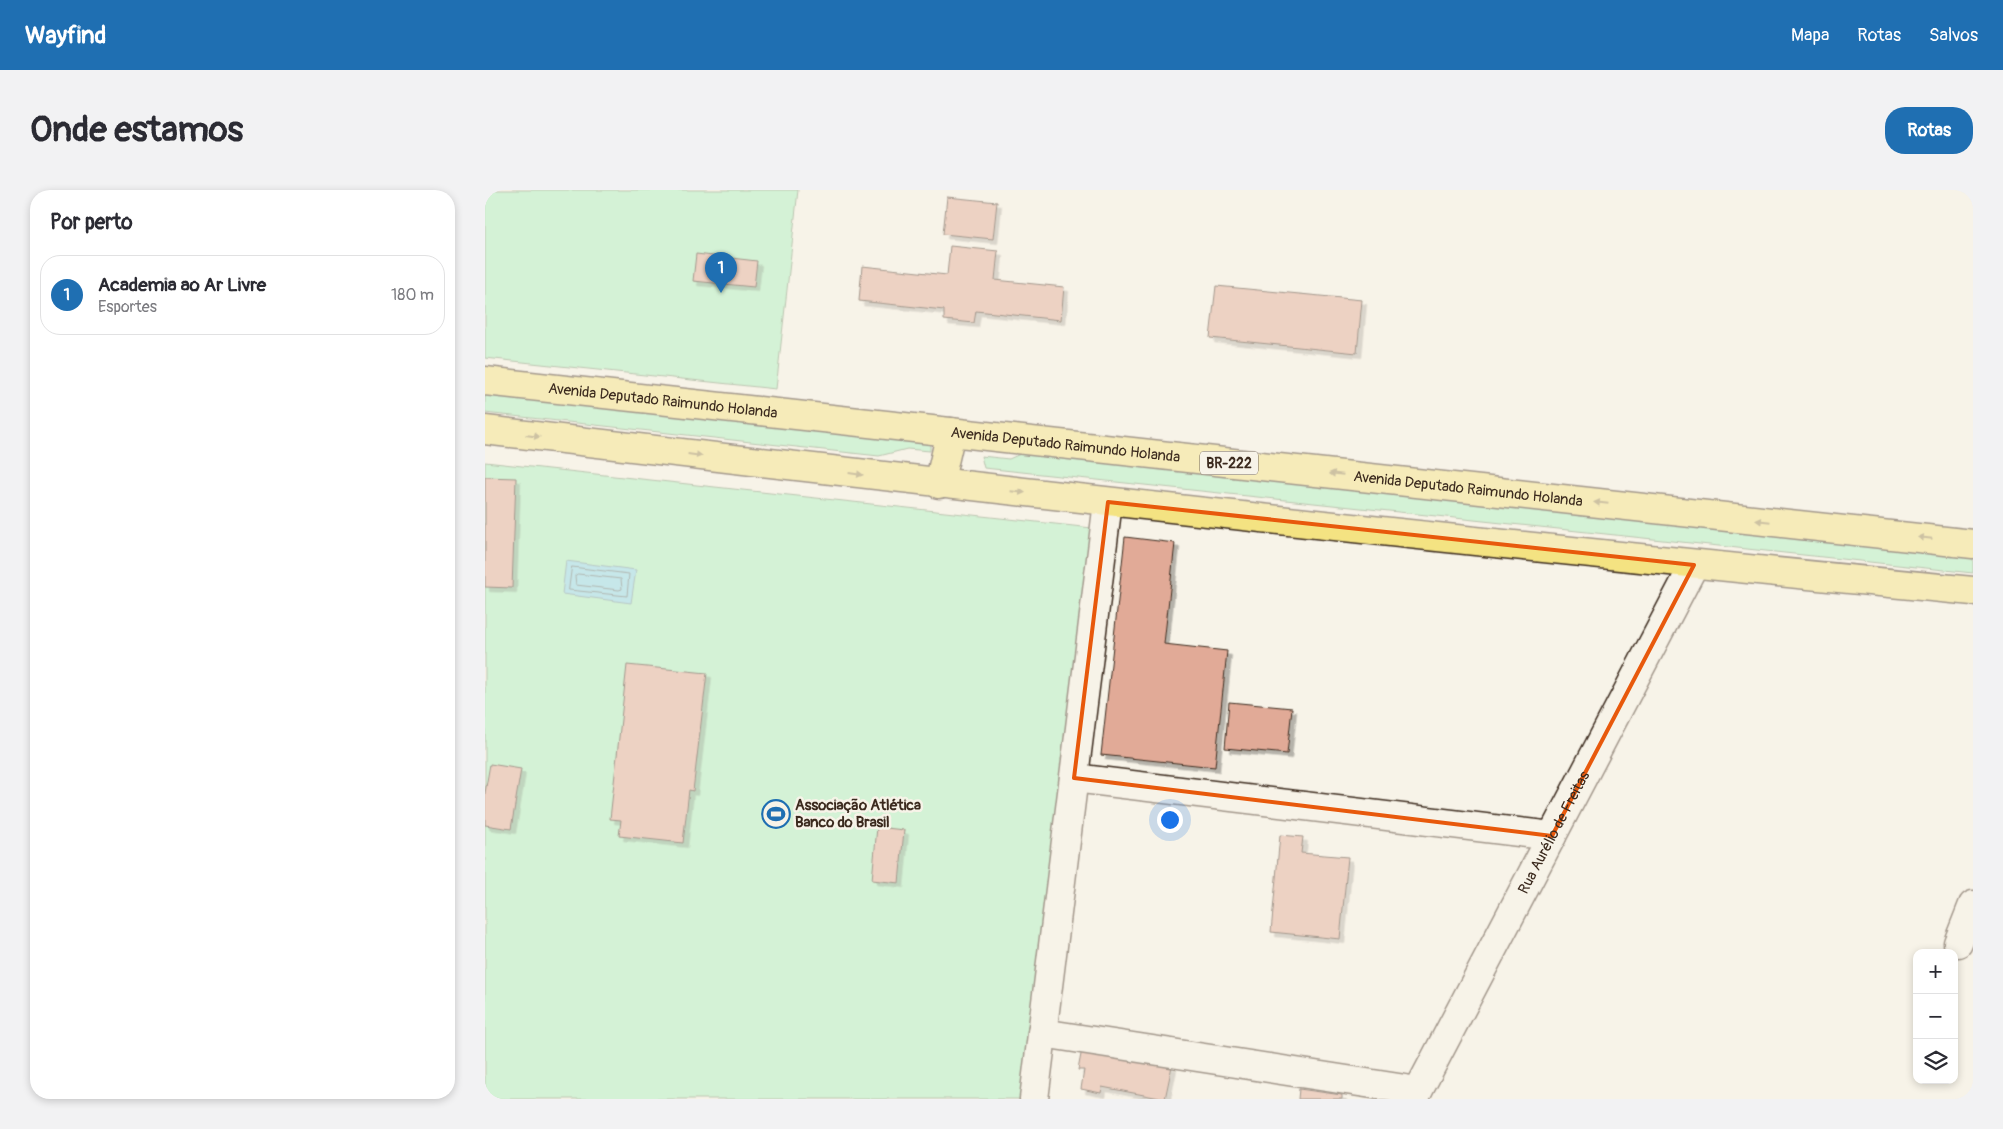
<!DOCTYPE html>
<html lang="pt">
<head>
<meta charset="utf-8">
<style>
	body { margin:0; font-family:Pangolin,sans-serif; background:#f2f2f3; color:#2b2b33 }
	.controls { position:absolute; right:15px; bottom:15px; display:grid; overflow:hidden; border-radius:10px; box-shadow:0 2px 8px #0003 }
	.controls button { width:45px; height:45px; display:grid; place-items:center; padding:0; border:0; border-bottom:1px solid #e1e1e2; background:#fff; color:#2b2b33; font:25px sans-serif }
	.you { position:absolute; left:684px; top:629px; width:18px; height:18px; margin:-12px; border:4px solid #fff; border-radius:50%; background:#1a73e8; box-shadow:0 0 0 8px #1a73e833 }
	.badge { display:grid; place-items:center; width:32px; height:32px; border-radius:50%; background:#1f6fb2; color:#fff; font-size:16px; font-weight:700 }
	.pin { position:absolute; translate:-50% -41px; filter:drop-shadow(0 1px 2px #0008) }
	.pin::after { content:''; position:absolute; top:26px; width:18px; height:15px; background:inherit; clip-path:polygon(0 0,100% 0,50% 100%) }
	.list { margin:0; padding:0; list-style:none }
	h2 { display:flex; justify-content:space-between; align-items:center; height:65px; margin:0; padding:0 20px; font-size:21px }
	h2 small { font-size:16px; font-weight:400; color:#7c7c81 }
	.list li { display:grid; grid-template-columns:32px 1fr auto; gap:15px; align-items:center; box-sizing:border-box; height:80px; margin:0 10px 10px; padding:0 10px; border:1px solid #e1e1e2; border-radius:20px }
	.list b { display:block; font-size:19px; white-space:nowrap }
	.list p { margin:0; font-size:16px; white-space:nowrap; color:#7c7c81 }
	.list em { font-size:16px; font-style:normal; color:#7c7c81 }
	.icon { flex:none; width:28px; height:28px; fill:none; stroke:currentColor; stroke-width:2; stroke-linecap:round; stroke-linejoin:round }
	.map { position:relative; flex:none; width:1488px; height:909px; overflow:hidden; border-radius:20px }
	header { display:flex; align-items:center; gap:30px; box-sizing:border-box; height:70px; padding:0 25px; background:#1f6fb2; color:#fff }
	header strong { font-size:24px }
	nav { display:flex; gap:28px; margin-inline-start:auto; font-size:18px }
	.intro { display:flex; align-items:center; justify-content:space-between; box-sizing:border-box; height:120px; padding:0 30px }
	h1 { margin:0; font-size:35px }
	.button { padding:12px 22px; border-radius:20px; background:#1f6fb2; color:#fff; font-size:18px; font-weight:700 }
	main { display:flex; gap:30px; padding:0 30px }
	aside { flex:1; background:#fff; border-radius:20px; box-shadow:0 2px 8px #0003 }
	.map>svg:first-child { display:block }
	.green { fill:#a9f2c0; stroke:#728e6f }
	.water { fill:#8bd9eb; stroke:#6b9399 }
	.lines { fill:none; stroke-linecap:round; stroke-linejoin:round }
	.shore { stroke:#5b7070; stroke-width:1 }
	.building { fill:#e1aa97; stroke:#3b2a1e; filter:url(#shadow) }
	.minor-casing { stroke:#3b2a1e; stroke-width:31 }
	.major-casing { stroke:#3b2a1e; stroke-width:31 }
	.minor { stroke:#f7f3e8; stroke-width:28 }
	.major { stroke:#f4e382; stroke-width:28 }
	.oneway { fill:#988650 }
	.marked { fill:none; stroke:#e8590c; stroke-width:4; stroke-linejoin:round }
	.labels { text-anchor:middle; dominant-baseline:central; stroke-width:5; stroke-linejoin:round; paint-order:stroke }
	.shield { fill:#f7f3e8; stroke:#73665b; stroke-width:1 }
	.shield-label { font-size:14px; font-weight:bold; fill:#3b2a1e }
	.street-label { font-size:15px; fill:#3b2a1e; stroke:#f7f3e8 }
	.poi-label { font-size:15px; font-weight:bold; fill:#3b2a1e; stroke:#f7f3e8; text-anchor:start }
</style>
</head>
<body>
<header>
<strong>Wayfind</strong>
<nav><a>Mapa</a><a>Rotas</a><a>Salvos</a></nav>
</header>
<div class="intro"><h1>Onde estamos</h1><a class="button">Rotas</a></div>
<main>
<aside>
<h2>Por perto<small></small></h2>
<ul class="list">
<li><span class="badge">1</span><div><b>Academia ao Ar Livre</b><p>Esportes</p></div><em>180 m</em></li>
</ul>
</aside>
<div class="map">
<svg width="1488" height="909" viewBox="0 0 1488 909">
	<defs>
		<filter id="shadow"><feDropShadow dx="4.5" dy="4.5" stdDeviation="0" flood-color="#0004"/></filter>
	</defs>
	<rect width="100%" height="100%" fill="#f7f3e8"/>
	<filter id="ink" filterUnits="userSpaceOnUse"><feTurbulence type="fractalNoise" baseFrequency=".02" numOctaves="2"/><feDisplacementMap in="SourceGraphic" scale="10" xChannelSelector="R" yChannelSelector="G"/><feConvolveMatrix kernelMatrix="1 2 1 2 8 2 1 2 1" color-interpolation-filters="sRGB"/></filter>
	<g filter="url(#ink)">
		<!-- green -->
		<g class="green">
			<path d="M0 0H313L291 199 0 168Z"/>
			<path d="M0 203 445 251V261L422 259 394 266 0 223Z"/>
			<path d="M542 261 1488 363V383L499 278 496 266 524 269Z"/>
			<path d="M0 272 616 339 549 909H0Z"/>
		</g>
		<!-- water -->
		<path class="water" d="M81 371 151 380 146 413 77 404Z"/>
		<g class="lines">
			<!-- shore -->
			<g class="shore">
				<path d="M87 377 144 384 142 406 84 400Z"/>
				<path d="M93 384 136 389 137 399 134 400 91 395 90 386Z"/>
			</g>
		</g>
		<!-- building -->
		<g class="building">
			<path d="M462 7 512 12 508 49 458 44Z"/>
			<path d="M465 56 513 61 510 90 579 97 576 130 491 121 489 133 459 130V120L374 111 377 76 462 85Z"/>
			<path d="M211 64 272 71 269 97 208 91Z"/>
			<path d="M731 96 877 110 872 163 725 148Z"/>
			<path d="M0 287 31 288 27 398 0 397Z"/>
			<path d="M640 347 690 353 679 454 742 461 730 577 616 565Z"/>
			<path d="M142 475 222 483 208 601 204 600 198 653 134 646 136 630 125 629Z"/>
			<path d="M744 512 807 518 802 564 740 558Z"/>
			<path d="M5 574 36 579 26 639 0 635V603Z"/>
			<path d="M392 637 419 640 414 693 387 690Z"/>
			<path d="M795 645 818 647 816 663 863 667 855 749 786 742Z"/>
			<path d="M597 859 687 876 680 909 617 897 616 903 596 899 599 880H593Z"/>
			<path d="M814 899 857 905V909H813Z"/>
		</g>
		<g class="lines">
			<defs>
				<g id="minor">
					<path d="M589 588 1067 646"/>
					<path d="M1473 753 1488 715"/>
					<path d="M557 843 933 901"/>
					<path d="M549 909 623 312"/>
					<path id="s1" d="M929 909 1209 375"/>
				</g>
				<g id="major">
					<path id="s2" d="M0 191 1488 354"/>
					<path d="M0 240C495 298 991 354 1488 401"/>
					<path d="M454 294 466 242"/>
				</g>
			</defs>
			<!-- minor casing -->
			<use href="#minor" class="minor-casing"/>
			<!-- major casing -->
			<use href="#major" class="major-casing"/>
			<!-- minor -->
			<use href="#minor" class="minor"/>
			<!-- major -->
			<use href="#major" class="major"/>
		</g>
		<!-- one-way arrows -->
		<defs><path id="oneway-solid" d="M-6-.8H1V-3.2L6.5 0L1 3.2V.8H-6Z" transform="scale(1.25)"/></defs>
		<g class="oneway">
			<use href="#oneway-solid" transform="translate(48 246) rotate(7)"/>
			<use href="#oneway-solid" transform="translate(210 265) rotate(7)"/>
			<use href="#oneway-solid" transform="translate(371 284) rotate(7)"/>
			<use href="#oneway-solid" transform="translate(851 284) rotate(-174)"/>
			<use href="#oneway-solid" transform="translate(533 302) rotate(6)"/>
			<use href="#oneway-solid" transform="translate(1116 313) rotate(-174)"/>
			<use href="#oneway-solid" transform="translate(1278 331) rotate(-174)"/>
			<use href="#oneway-solid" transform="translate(1440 348) rotate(-174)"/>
		</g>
	</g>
	<!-- marked area -->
	<path d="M0 0H1488V909H0ZM623 312 1209 375 1067 646 589 588Z" fill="#f7f3e8" fill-opacity=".55" fill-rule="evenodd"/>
	<path class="marked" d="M623 312 1209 375 1067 646 589 588Z"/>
	<!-- icons -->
	<defs>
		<symbol id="stadium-ring" viewBox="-11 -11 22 22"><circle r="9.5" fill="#f7f3e8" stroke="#1f6fb2" stroke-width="1.5"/><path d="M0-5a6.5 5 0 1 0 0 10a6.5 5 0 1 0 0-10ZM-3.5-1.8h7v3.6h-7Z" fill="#1f6fb2"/></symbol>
	</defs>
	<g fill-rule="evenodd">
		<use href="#stadium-ring" x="275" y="608" width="32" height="32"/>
	</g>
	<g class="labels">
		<!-- shield labels -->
		<rect class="shield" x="715" y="261.5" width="58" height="23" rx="4"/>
		<g class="shield-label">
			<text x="744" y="273">BR-222</text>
		</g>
		<!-- street labels -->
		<g class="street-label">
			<text stroke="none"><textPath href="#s2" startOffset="179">Avenida Deputado Raimundo Holanda</textPath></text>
			<text stroke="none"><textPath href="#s2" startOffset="584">Avenida Deputado Raimundo Holanda</textPath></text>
			<text stroke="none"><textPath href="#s2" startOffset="989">Avenida Deputado Raimundo Holanda</textPath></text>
			<text stroke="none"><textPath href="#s1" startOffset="301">Rua Aurélio de Freitas</textPath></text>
		</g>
		<!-- poi labels -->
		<g class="poi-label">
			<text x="310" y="615">Associação Atlética<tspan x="310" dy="17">Banco do Brasil</tspan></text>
		</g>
	</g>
</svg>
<div class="controls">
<button>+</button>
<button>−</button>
<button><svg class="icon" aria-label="layers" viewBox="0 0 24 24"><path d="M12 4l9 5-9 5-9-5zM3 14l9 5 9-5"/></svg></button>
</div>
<div class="you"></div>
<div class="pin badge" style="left:236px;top:103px">1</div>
</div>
</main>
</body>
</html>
